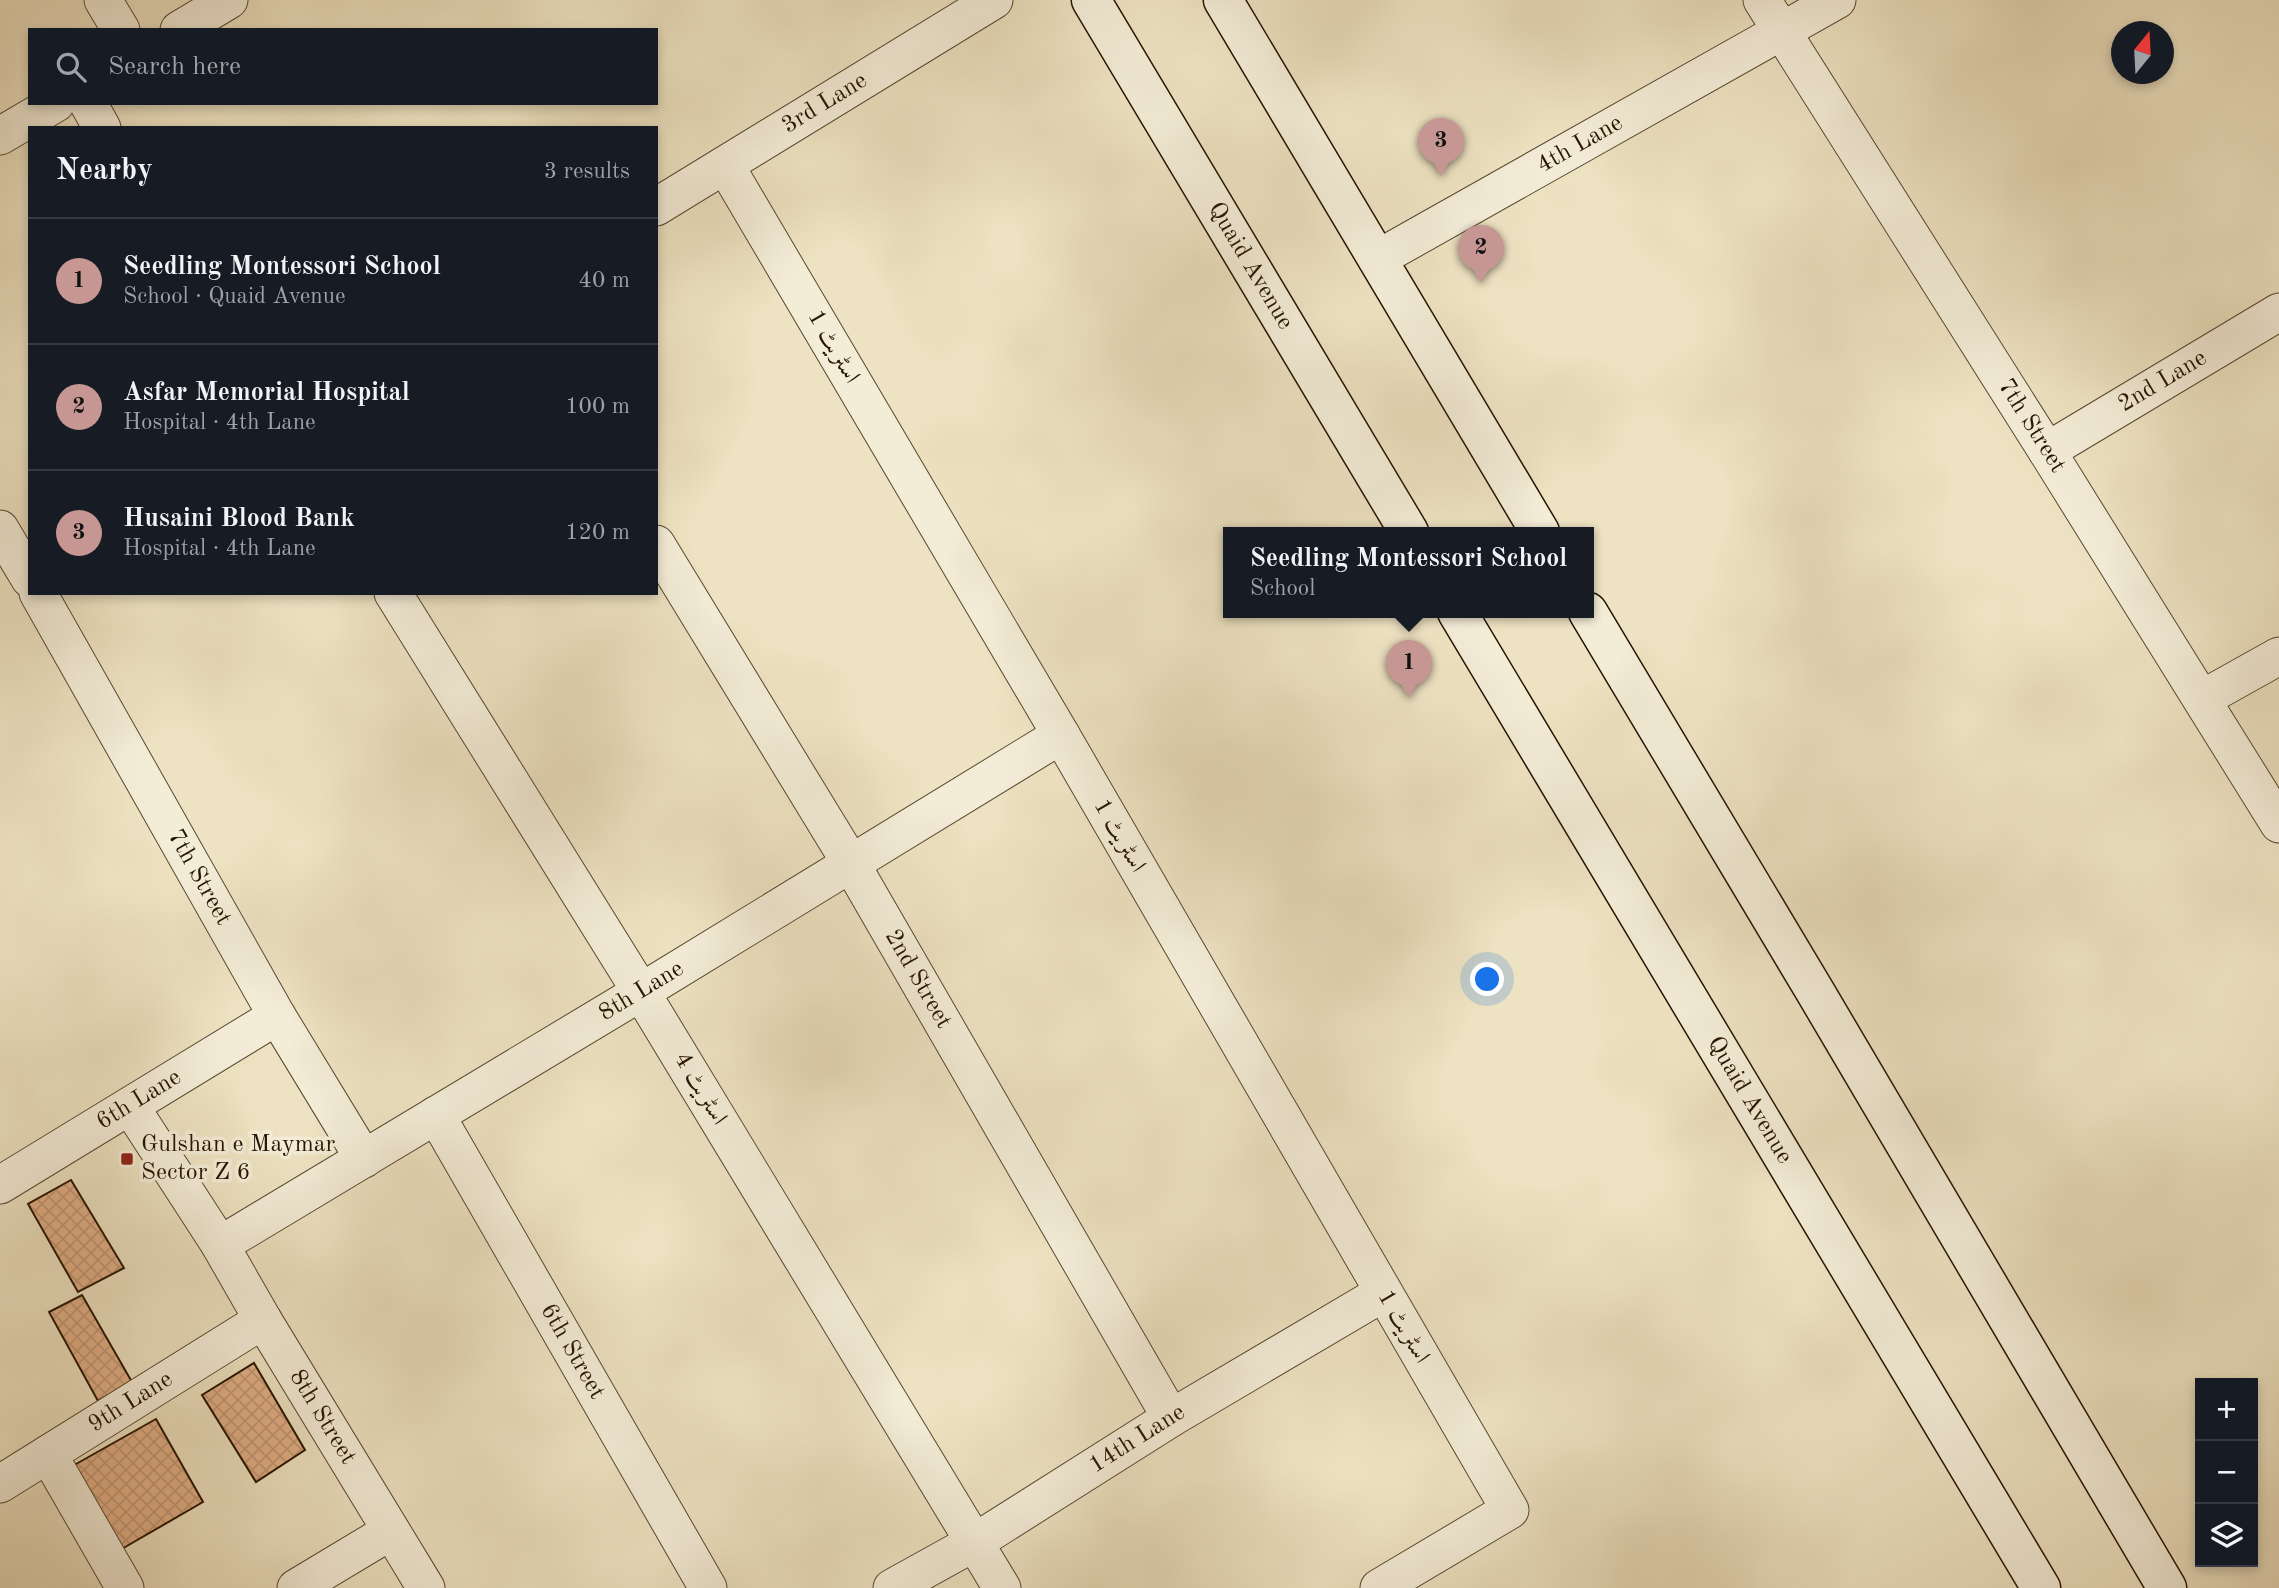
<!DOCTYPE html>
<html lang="en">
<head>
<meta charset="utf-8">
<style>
	body { margin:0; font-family:"Old Standard TT",Amiri,serif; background:#242831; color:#f1f3f6 }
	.controls { position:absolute; right:21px; bottom:21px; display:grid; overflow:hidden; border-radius:0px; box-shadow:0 4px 10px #0003 }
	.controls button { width:63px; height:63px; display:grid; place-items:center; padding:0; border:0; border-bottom:2px solid #363941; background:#171b24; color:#f1f3f6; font:35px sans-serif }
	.compass { position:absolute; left:2111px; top:21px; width:63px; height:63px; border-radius:50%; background:#171b24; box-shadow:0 4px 10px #0003; rotate:18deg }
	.you { position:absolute; left:1488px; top:980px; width:24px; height:24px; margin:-18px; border:5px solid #fff; border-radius:50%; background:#1a73e8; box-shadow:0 0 0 10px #1a73e833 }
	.badge { display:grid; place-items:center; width:46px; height:46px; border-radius:50%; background:#c59692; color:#111; font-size:23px; font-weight:700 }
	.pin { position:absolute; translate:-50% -58px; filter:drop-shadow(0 2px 4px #0008) }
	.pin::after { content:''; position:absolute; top:37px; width:24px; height:21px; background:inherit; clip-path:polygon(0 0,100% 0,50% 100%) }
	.popup { position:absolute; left:1223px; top:527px; width:371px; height:91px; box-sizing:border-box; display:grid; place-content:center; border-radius:0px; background:#171b24; filter:drop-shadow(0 2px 5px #0005); font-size:23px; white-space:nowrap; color:#9ea1a6 }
	.popup b { font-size:26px; color:#f1f3f6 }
	.popup::after { content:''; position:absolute; left:50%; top:100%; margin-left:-14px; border:14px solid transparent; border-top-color:#171b24 }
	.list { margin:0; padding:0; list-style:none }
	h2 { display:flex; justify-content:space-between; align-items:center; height:91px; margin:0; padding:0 28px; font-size:30px }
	h2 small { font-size:23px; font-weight:400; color:#9ea1a6 }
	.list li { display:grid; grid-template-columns:46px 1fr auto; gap:21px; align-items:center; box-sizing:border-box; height:126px; padding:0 28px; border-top:2px solid #363941 }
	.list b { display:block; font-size:26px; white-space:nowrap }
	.list p { margin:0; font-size:23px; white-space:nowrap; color:#9ea1a6 }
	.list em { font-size:23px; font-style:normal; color:#9ea1a6 }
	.icon { flex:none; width:38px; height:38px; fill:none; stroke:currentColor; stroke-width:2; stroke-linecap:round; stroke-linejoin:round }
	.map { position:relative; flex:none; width:2279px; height:1588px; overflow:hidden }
	.search { position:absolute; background:#171b24; box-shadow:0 4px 10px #0003; left:28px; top:28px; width:630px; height:77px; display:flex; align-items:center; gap:18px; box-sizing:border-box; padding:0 24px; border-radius:0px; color:#9ea1a6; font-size:26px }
	.panel { position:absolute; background:#171b24; box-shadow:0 4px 10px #0003; left:28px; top:126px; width:630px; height:469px; border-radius:0px }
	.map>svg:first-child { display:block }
	.building { fill:url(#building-cross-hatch); stroke:#271500; stroke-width:2 }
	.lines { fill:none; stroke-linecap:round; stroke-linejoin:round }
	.street-casing { stroke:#584830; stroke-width:39 }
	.secondary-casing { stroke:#271500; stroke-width:41 }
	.street { stroke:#f3ecd7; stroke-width:37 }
	.secondary { stroke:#f3ecd7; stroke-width:38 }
	.poi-dot { fill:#8f2418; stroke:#f3ecd7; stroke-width:2.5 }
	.labels { text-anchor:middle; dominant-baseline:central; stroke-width:7; stroke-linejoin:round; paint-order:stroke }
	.street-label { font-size:24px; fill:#271500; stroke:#f3ecd7 }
	.poi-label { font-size:24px; fill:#271500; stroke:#f3ecd7; text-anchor:start }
</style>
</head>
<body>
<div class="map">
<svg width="2279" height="1588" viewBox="0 0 2279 1588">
	<defs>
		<pattern id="building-cross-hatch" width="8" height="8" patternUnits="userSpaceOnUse" patternTransform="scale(1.75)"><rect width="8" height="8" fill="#e1af87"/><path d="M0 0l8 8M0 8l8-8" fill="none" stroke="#c19673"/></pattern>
	</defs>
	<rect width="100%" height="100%" fill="#ede2c1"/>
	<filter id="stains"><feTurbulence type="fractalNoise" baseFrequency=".00286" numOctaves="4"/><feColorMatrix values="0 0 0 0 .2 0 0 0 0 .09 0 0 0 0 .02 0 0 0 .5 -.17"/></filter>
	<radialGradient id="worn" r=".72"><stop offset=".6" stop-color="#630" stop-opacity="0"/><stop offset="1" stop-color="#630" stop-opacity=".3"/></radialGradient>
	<!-- building -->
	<g class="building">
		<path d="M71 1180 124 1268 78 1292 28 1204Z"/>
		<path d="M82 1295 132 1382 98 1401 49 1312Z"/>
		<path d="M254 1363 305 1450 256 1482 202 1395Z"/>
		<path d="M156 1419 203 1502 120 1550 69 1468Z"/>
	</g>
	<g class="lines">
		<defs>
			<g id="street">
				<path d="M103 0 121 30"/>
				<path id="s1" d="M1762 0 2047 451 2279 824"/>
				<path d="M179 30 229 0"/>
				<path d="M88 103 102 128"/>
				<path d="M0 136 56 103"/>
				<path d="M725 165 1061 735 1510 1510 1379 1588"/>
				<path id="s2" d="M656 207 994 0"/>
				<path id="s3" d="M1377 259 1837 0"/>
				<path id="s4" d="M2047 451 2279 312"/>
				<path d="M0 529 30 579"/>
				<path id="s5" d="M656 544 850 862 1171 1418"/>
				<path id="s6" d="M38 593 277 1016 364 1159"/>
				<path d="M393 593 641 992 1002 1588"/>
				<path d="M2202 699 2279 656"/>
				<path id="s7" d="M130 1106 220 1245 263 1320 426 1588"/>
				<path id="s8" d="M436 1115 708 1588"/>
				<path id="s9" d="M0 1185 277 1016"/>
				<path id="s10" d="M220 1245 641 992 1061 735"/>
				<path d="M48 1454 125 1588"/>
				<path id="s11" d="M0 1484 263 1320"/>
				<path d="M296 1588 391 1531"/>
				<path id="s12" d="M892 1588 975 1542 1171 1418 1383 1293"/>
			</g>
			<g id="secondary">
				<path id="s13" d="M1091 0 1409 532"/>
				<path d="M1223 0 1540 532"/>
				<path id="s14" d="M1457 612 2041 1588"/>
				<path d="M1588 612 1816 993 2167 1588"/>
			</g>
		</defs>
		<!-- street casing -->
		<use href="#street" class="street-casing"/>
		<!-- secondary casing -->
		<use href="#secondary" class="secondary-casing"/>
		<!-- street -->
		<use href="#street" class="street"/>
		<!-- secondary -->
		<use href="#secondary" class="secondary"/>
	</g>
	<!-- markers -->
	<rect class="poi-dot" x="120" y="1152" width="14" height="14" rx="3.5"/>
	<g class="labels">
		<!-- street labels -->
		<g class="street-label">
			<text stroke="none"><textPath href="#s2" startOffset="198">3rd Lane</textPath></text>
			<text stroke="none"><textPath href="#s3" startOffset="233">4th Lane</textPath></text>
			<text stroke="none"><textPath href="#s13" startOffset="310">Quaid Avenue</textPath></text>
			<text transform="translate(833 347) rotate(60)">اسٹریٹ 1</text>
			<text stroke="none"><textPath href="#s4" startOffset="135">2nd Lane</textPath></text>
			<text stroke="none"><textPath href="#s1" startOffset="504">7th Street</textPath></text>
			<text transform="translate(1119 836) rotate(60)">اسٹریٹ 1</text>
			<text stroke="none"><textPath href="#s6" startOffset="327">7th Street</textPath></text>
			<text stroke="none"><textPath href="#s5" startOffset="508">2nd Street</textPath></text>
			<text stroke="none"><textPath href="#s10" startOffset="492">8th Lane</textPath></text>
			<text transform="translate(700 1089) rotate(59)">اسٹریٹ 4</text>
			<text stroke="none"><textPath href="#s14" startOffset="569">Quaid Avenue</textPath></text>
			<text stroke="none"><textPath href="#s9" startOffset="163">6th Lane</textPath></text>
			<text transform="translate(1403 1327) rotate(60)">اسٹریٹ 1</text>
			<text stroke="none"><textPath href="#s8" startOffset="273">6th Street</textPath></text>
			<text stroke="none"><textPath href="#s11" startOffset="154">9th Lane</textPath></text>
			<text stroke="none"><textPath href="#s7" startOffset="366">8th Street</textPath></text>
			<text stroke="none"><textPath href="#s12" startOffset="287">14th Lane</textPath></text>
		</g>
		<!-- poi labels -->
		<g class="poi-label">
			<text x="141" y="1145">Gulshan e Maymar<tspan x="141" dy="28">Sector Z 6</tspan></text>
		</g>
	</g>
	<rect width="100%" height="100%" filter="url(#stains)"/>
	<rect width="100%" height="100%" fill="url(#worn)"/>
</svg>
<div class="controls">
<button>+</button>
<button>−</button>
<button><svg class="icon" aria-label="layers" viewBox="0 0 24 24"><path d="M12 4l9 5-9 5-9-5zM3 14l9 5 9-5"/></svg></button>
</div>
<svg class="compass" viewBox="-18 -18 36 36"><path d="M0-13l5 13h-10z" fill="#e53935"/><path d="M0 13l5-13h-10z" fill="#9ea1a6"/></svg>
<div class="you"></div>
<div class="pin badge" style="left:1409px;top:698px">1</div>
<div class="popup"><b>Seedling Montessori School</b>School</div>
<div class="pin badge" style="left:1481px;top:283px">2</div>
<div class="pin badge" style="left:1441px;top:176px">3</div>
<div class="search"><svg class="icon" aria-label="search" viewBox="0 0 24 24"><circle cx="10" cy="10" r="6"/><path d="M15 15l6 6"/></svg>Search here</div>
<section class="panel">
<h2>Nearby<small>3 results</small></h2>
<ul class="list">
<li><span class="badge">1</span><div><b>Seedling Montessori School</b><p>School · Quaid Avenue</p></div><em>40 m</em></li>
<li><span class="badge">2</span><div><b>Asfar Memorial Hospital</b><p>Hospital · 4th Lane</p></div><em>100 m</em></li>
<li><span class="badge">3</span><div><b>Husaini Blood Bank</b><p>Hospital · 4th Lane</p></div><em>120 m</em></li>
</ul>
</section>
</div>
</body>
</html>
